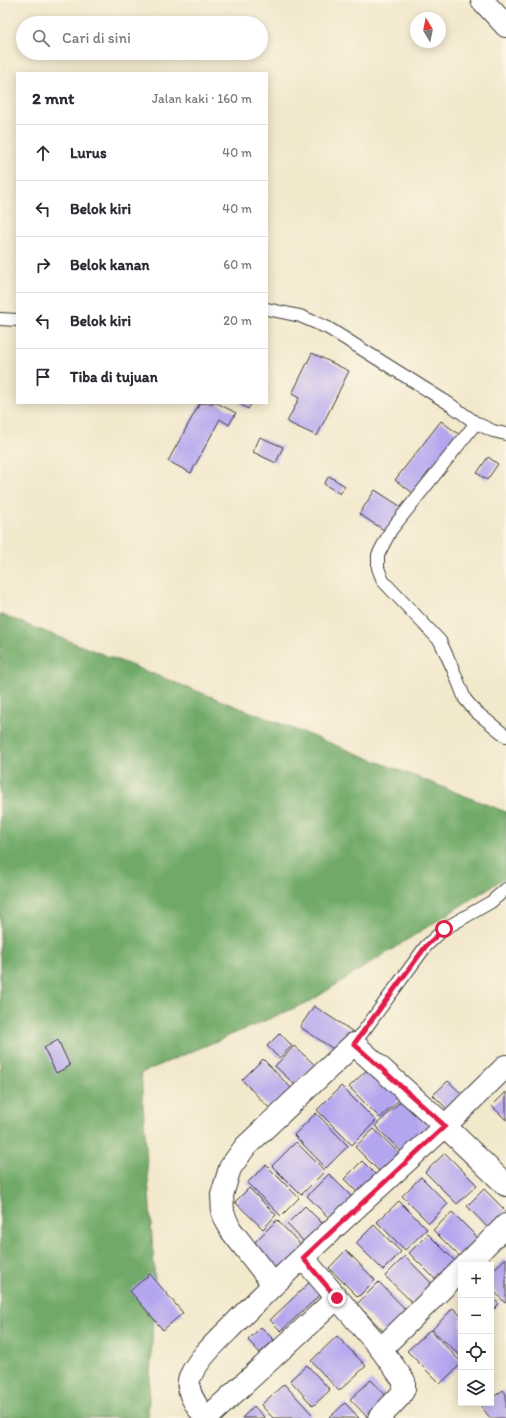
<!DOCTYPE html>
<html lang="id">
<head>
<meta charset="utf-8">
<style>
	body { margin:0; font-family:Itim,sans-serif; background:#f2f2f3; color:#2b2b33 }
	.controls { position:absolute; right:12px; bottom:12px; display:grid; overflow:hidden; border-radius:0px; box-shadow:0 2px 10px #0003 }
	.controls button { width:36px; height:36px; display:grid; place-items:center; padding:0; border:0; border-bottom:1px solid #e1e1e2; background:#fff; color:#2b2b33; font:20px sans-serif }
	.compass { position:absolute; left:410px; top:12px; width:36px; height:36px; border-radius:50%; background:#fff; box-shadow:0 2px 10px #0003; rotate:350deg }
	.stop { position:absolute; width:12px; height:12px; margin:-9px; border:3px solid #e11d48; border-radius:50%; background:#fff }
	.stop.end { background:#e11d48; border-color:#fff; box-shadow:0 1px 4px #0008 }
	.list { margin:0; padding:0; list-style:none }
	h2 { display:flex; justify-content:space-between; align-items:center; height:52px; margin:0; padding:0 16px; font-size:17px }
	h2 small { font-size:13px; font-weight:400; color:#7c7c81 }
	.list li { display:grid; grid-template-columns:26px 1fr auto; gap:12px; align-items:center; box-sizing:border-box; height:56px; padding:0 16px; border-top:1px solid #e1e1e2 }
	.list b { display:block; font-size:15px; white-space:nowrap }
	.list em { font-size:13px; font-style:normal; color:#7c7c81 }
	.icon { flex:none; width:22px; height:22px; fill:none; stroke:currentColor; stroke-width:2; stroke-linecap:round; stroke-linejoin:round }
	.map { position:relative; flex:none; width:506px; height:1418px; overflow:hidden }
	.search { position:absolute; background:#fff; box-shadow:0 2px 10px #0003; left:16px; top:16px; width:252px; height:44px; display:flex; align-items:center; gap:10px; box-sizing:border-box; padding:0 14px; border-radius:22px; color:#7c7c81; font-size:15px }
	.panel { position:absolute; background:#fff; box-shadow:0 2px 10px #0003; left:16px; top:72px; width:252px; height:332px; border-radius:0px }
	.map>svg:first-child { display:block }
	.forest { fill:#71aa68; stroke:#466342 }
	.building { fill:#b4a5ef }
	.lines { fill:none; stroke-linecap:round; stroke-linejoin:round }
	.service-casing { stroke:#3c3b36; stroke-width:14 }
	.minor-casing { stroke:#3c3b36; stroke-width:24 }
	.tertiary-casing { stroke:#3c3b36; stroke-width:24 }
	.service { stroke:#fff; stroke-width:12 }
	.minor { stroke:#fff; stroke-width:22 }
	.tertiary { stroke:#fff; stroke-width:22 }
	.route { stroke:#e11d48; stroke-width:5 }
</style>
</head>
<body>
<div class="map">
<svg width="506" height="1418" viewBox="0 0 506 1418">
	<rect width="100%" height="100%" fill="#fcf5e5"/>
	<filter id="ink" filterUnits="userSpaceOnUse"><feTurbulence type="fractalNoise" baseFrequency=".025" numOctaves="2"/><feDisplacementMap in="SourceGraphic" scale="8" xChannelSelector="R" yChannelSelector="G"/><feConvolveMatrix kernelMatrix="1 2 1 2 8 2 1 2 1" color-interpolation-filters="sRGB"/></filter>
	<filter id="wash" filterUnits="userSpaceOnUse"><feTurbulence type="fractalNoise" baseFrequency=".012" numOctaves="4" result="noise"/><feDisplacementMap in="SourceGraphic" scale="16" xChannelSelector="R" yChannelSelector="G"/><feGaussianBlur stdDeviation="0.9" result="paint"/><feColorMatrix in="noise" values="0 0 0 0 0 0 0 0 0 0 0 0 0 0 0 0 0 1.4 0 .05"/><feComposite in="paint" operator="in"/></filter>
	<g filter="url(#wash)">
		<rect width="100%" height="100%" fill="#f2e8cc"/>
		<!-- forest -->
		<path class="forest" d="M0 614 506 812V877L309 1002 141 1073 155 1282 148 1418H0Z"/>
		<g id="blocks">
			<!-- building -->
			<g class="building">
				<path d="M312 353 349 371 317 436 287 422 299 398 292 394Z"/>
				<path d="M200 403H217L236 413 229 425 220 419 191 473 168 461Z"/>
				<path d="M238 403H252L248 409Z"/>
				<path d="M441 421 461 436 416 495 395 480Z"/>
				<path d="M260 437 283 447 276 463 253 452Z"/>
				<path d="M488 457 498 464 487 480 477 473Z"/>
				<path d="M329 476 345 486 340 494 324 484Z"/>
				<path d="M375 490 403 508 387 532 359 514Z"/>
				<path d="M314 1006 355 1033 341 1054 300 1027Z"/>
				<path d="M280 1033 292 1046 279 1058 267 1046Z"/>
				<path d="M58 1040 70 1066 56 1073 44 1048Z"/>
				<path d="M294 1046 315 1065 295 1085 275 1066Z"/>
				<path d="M263 1059 296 1093 274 1113 242 1080Z"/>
				<path d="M371 1066 402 1097 380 1118 349 1087Z"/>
				<path d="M448 1081 464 1096 450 1112 433 1095Z"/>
				<path d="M341 1086 376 1121 352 1145 317 1110Z"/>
				<path d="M506 1092V1120L492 1106Z"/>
				<path d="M404 1098 433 1126 405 1155 375 1126Z"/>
				<path d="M316 1113 348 1146 326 1168 294 1135Z"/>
				<path d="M374 1129 404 1158 385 1177 355 1147Z"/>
				<path d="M296 1142 325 1171 301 1195 272 1166Z"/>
				<path d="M445 1153 477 1185 457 1204 425 1172Z"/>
				<path d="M362 1161 382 1181 364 1199 344 1179Z"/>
				<path d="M266 1165 299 1198 281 1216 247 1183Z"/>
				<path d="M329 1174 357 1202 335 1224 307 1196Z"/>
				<path d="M421 1177 448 1204 429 1223 402 1196Z"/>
				<path d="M249 1188 276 1215 263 1229 235 1202Z"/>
				<path d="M484 1189 506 1211V1217L491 1231 467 1206Z"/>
				<path d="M399 1201 427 1229 405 1250 377 1222Z"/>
				<path d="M305 1206 329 1230 311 1249 287 1224Z"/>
				<path d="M452 1212 483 1243 464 1261 433 1230Z"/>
				<path d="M277 1220 306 1250 279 1276 250 1247Z"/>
				<path d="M374 1225 401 1252 383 1270 356 1243Z"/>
				<path d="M428 1234 459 1265 440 1284 409 1253Z"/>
				<path d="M346 1250 375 1280 358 1297 329 1268Z"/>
				<path d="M405 1256 437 1289 418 1308 385 1276Z"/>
				<path d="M506 1258V1302L505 1303 491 1288V1272Z"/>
				<path d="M150 1274 183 1313 163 1330 130 1291Z"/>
				<path d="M310 1282 321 1294 281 1331 270 1320Z"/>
				<path d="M379 1282 409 1313 387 1335 357 1304Z"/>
				<path d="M491 1296 499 1304 491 1312Z"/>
				<path d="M453 1308 461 1316V1356L432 1330Z"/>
				<path d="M261 1327 274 1340 260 1353 248 1340Z"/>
				<path d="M430 1330 461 1362V1364L440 1384 407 1351Z"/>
				<path d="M337 1336 366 1366 339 1391 311 1361Z"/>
				<path d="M307 1365 330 1390 313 1406 290 1380Z"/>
				<path d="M371 1380 393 1403 376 1418H368L350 1399Z"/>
				<path d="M284 1384 312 1414 308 1418H273L261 1405Z"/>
				<path d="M503 1390 506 1394V1418H490L481 1406 485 1403H491V1399Z"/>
				<path d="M345 1403 359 1418H329Z"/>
				<path d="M254 1406 265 1418H242Z"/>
			</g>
		</g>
	</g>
	<g filter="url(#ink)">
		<use href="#blocks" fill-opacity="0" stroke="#3c3b36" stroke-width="1"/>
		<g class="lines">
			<defs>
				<g id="service">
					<path d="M267 309 300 316 328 328 448 403 476 423 493 431 506 434"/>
					<path d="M0 319 17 320"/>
					<path d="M476 423 391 530 378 555V568L383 581 440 641 453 669 465 699 475 711 506 736"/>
					<path d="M354 1044 426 946 444 929 491 902 506 889"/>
				</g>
				<g id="minor">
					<path d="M303 1258 381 1349 404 1381V1389L400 1396 379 1418"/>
					<path d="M466 1265 506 1225"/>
					<path d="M273 1284 230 1229 223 1213 222 1195 230 1168 245 1147 354 1044 445 1126 506 1066"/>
					<path d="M381 1349 461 1270"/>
					<path d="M205 1418C198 1407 184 1391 190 1377 199 1356 223 1336 239 1319 305 1252 376 1190 445 1126L506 1185"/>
					<path d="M207 1418 337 1298"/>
				</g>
				<path id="tertiary" d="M482 0 506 26"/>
			</defs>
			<!-- service casing -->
			<use href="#service" class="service-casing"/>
			<!-- minor casing -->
			<use href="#minor" class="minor-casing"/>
			<!-- tertiary casing -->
			<use href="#tertiary" class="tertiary-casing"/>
			<!-- service -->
			<use href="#service" class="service"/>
			<!-- minor -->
			<use href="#minor" class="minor"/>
			<!-- tertiary -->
			<use href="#tertiary" class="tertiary"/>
		</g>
	</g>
	<g class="lines" filter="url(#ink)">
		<!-- route -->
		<path class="route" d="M337 1298 303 1258 445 1126 354 1044 426 946 444 929"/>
	</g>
</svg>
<div class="controls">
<button>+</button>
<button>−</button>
<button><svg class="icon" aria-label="locate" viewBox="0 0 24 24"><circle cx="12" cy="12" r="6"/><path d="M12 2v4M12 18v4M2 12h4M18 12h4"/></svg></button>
<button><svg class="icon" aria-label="layers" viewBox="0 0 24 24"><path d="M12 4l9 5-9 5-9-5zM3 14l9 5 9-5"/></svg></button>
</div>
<svg class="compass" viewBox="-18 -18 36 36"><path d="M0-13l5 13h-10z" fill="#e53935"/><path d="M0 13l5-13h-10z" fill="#7c7c81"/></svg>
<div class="stop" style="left:444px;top:929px"></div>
<div class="stop end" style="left:337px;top:1298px"></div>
<div class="search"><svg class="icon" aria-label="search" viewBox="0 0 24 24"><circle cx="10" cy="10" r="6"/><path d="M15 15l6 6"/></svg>Cari di sini</div>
<section class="panel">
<h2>2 mnt<small>Jalan kaki · 160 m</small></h2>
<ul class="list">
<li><svg class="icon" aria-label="ahead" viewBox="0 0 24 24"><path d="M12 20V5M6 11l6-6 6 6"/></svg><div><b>Lurus</b></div><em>40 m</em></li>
<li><svg class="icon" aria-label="left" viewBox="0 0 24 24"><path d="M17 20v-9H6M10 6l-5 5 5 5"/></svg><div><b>Belok kiri</b></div><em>40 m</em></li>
<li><svg class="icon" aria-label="right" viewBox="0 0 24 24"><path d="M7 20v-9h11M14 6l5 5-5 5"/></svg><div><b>Belok kanan</b></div><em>60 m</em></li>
<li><svg class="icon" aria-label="left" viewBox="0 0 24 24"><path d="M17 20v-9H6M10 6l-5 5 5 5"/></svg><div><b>Belok kiri</b></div><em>20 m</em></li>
<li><svg class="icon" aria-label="arrive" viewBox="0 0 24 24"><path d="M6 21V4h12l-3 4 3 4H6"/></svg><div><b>Tiba di tujuan</b></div></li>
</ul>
</section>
</div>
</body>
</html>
